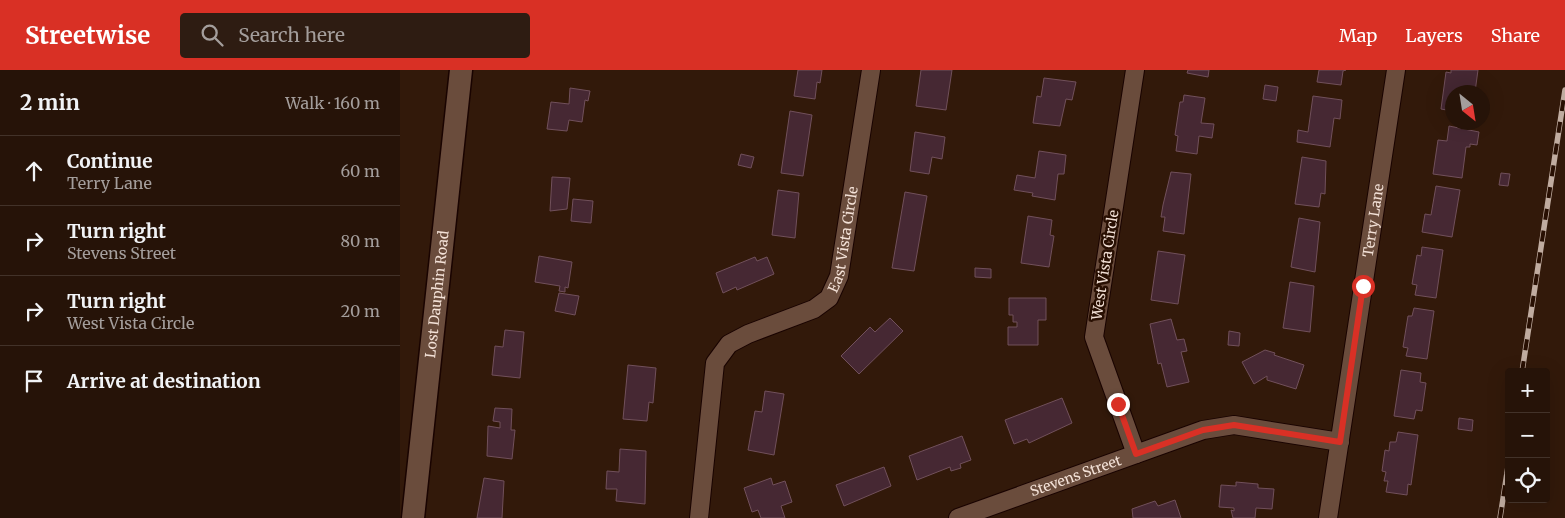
<!DOCTYPE html>
<html lang="en">
<head>
<meta charset="utf-8">
<style>
	body { margin:0; font-family:Merriweather,serif; background:#2e1c12; color:#f1f3f6 }
	.controls { position:absolute; right:15px; bottom:15px; display:grid; overflow:hidden; border-radius:5px; box-shadow:0 5px 20px #0002 }
	.controls button { width:45px; height:45px; display:grid; place-items:center; padding:0; border:0; border-bottom:1px solid #423229; background:#261308; color:#f1f3f6; font:25px sans-serif }
	.compass { position:absolute; left:1045px; top:15px; width:45px; height:45px; border-radius:50%; background:#261308; box-shadow:0 5px 20px #0002; rotate:150deg }
	.stop { position:absolute; width:15px; height:15px; margin:-11px; border:4px solid #d93025; border-radius:50%; background:#fff }
	.stop.end { background:#d93025; border-color:#fff; box-shadow:0 1px 5px #0008 }
	.list { margin:0; padding:0; list-style:none }
	h2 { display:flex; justify-content:space-between; align-items:center; height:65px; margin:0; padding:0 20px; font-size:21px }
	h2 small { font-size:16px; font-weight:400; color:#a49e9c }
	.list li { display:grid; grid-template-columns:32px 1fr auto; gap:15px; align-items:center; box-sizing:border-box; height:70px; padding:0 20px; border-top:1px solid #423229 }
	.list b { display:block; font-size:19px; white-space:nowrap }
	.list p { margin:0; font-size:16px; white-space:nowrap; color:#a49e9c }
	.list em { font-size:16px; font-style:normal; color:#a49e9c }
	.icon { flex:none; width:28px; height:28px; fill:none; stroke:currentColor; stroke-width:2; stroke-linecap:round; stroke-linejoin:round }
	.map { position:relative; flex:none; width:1165px; height:448px; overflow:hidden }
	header { display:flex; align-items:center; gap:30px; box-sizing:border-box; height:70px; padding:0 25px; background:#d93025; color:#fff }
	header strong { font-size:24px }
	nav { display:flex; gap:28px; margin-inline-start:auto; font-size:18px }
	.search { width:350px; height:45px; background:#2e1c12; display:flex; align-items:center; gap:12px; box-sizing:border-box; padding:0 18px; border-radius:5px; color:#a49e9c; font-size:19px }
	main { display:flex }
	aside { flex:1; background:#261308 }
	.map>svg:first-child { display:block }
	.building { fill:#462833; stroke:#71505b }
	.lines { fill:none; stroke-linecap:round; stroke-linejoin:round }
	.minor-casing { stroke:#190300; stroke-width:20 }
	.tertiary-casing { stroke:#190300; stroke-width:25 }
	.minor { stroke:#6a4c3c; stroke-width:18 }
	.tertiary { stroke:#6a4c3c; stroke-width:22 }
	.rail-casing { stroke:#c0aca0; stroke-width:5.5 }
	.rail { stroke:#280f02; stroke-width:4; stroke-dasharray:11; stroke-linecap:butt }
	.route { stroke:#d93025; stroke-width:6 }
	.labels { text-anchor:middle; dominant-baseline:central; stroke-width:5; stroke-linejoin:round; paint-order:stroke }
	.street-label { font-size:14px; fill:#f3e1d7; stroke:#280f02 }
</style>
</head>
<body>
<header>
<strong>Streetwise</strong>
<div class="search"><svg class="icon" aria-label="search" viewBox="0 0 24 24"><circle cx="10" cy="10" r="6"/><path d="M15 15l6 6"/></svg>Search here</div>
<nav><a>Map</a><a>Layers</a><a>Share</a></nav>
</header>
<main>
<aside>
<h2>2 min<small>Walk · 160 m</small></h2>
<ul class="list">
<li><svg class="icon" aria-label="ahead" viewBox="0 0 24 24"><path d="M12 20V5M6 11l6-6 6 6"/></svg><div><b>Continue</b><p>Terry Lane</p></div><em>60 m</em></li>
<li><svg class="icon" aria-label="right" viewBox="0 0 24 24"><path d="M7 20v-9h11M14 6l5 5-5 5"/></svg><div><b>Turn right</b><p>Stevens Street</p></div><em>80 m</em></li>
<li><svg class="icon" aria-label="right" viewBox="0 0 24 24"><path d="M7 20v-9h11M14 6l5 5-5 5"/></svg><div><b>Turn right</b><p>West Vista Circle</p></div><em>20 m</em></li>
<li><svg class="icon" aria-label="arrive" viewBox="0 0 24 24"><path d="M6 21V4h12l-3 4 3 4H6"/></svg><div><b>Arrive at destination</b></div></li>
</ul>
</aside>
<div class="map">
<svg width="1165" height="448" viewBox="0 0 1165 448">
	<rect width="100%" height="100%" fill="#32190a"/>
	<!-- building -->
	<g class="building">
		<path d="M398 0H422L420 13 417 12 415 29 394 26Z"/>
		<path d="M521 0H552L546 40 516 36Z"/>
		<path d="M788 0H809L808 7 787 3Z"/>
		<path d="M919 0H946L943 1 941 15 917 12Z"/>
		<path d="M1051 0H1078L1075 22H1052V41L1041 39 1046 2 1051 3Z"/>
		<path d="M644 8 676 12 672 30 666 29 660 56 633 53 637 26 641 27Z"/>
		<path d="M865 15 878 17 876 31 863 29Z"/>
		<path d="M170 18 190 21 188 31 185 30 182 52 169 50 167 61 147 59 151 32 169 34Z"/>
		<path d="M784 25 805 28 801 53 814 54 812 68 799 66 797 84 776 81 778 66 775 65 780 32H783Z"/>
		<path d="M913 26 942 30 940 49 934 48 930 77 897 72 898 60 908 62Z"/>
		<path d="M390 41 412 45 403 106 381 103Z"/>
		<path d="M1049 56 1079 62 1077 75 1070 74V77H1066L1062 108 1033 104 1038 70 1047 71Z"/>
		<path d="M515 62 545 67 542 89 532 87 529 104 510 101Z"/>
		<path d="M639 81 666 85 664 104H658L655 130 632 126 633 123 614 120 617 105 635 108Z"/>
		<path d="M341 84 354 87 351 98 338 95Z"/>
		<path d="M902 87 926 91 925 124 921 123 919 137 895 134Z"/>
		<path d="M771 102 791 104 784 164 763 161 765 147H761L763 135Z"/>
		<path d="M1101 103 1110 104 1108 116 1099 115Z"/>
		<path d="M152 107 170 108 167 139 150 141Z"/>
		<path d="M1036 116 1060 120 1052 167 1022 162 1025 144 1031 145Z"/>
		<path d="M378 120 399 123 395 168 372 165Z"/>
		<path d="M505 122 527 126 514 201 492 198Z"/>
		<path d="M173 129 193 131 191 153 171 151Z"/>
		<path d="M628 146 652 150 650 165 654 166 649 197 621 193Z"/>
		<path d="M899 148 920 152 915 202 891 197Z"/>
		<path d="M1022 177 1043 180 1036 228 1015 225 1017 215 1012 214 1017 185 1021 186Z"/>
		<path d="M758 181 785 185 778 234 751 230Z"/>
		<path d="M139 186 172 192 168 218 165 217V222L159 221 160 216 135 212Z"/>
		<path d="M355 187 357 191 367 187 374 204 337 220 336 217 323 223 316 203Z"/>
		<path d="M575 198 591 199V208L575 207Z"/>
		<path d="M890 212 914 216 910 262 883 258Z"/>
		<path d="M159 223 179 226 175 245 155 241Z"/>
		<path d="M609 228H646V250H638V275H608V257H617V252H613V245H609Z"/>
		<path d="M1014 238 1034 241 1027 289 1006 286 1008 278 1003 277 1008 246H1012Z"/>
		<path d="M490 248 503 261 459 304 441 286 470 257 475 262Z"/>
		<path d="M771 249 777 270 784 269 787 281 781 282 789 312 767 317 761 293 758 294 750 254Z"/>
		<path d="M105 260 124 262 120 308 92 305 95 276 103 277Z"/>
		<path d="M829 261 840 263 839 276 828 275Z"/>
		<path d="M865 280 875 283 874 285 904 295 896 319 867 310V306L854 314 842 292Z"/>
		<path d="M228 295 256 298 253 333 249 332 247 351 223 349Z"/>
		<path d="M1001 300 1021 303 1020 312 1026 313 1022 341 1016 340 1014 349 994 346Z"/>
		<path d="M365 321 384 324 374 385 348 380 355 341 362 342Z"/>
		<path d="M662 328 672 353 629 373 627 369 614 374 605 350Z"/>
		<path d="M95 338 112 339 111 360H115L112 389 87 386 88 356 100 358V352L93 351Z"/>
		<path d="M1059 348 1073 350 1072 361 1058 359Z"/>
		<path d="M998 362 1018 365 1011 415 1008 414 1007 425 986 422 988 411H984L986 402 982 401 985 380 989 381 990 372H996Z"/>
		<path d="M562 366 571 390 560 394 561 398 551 401 550 397 517 410 509 386Z"/>
		<path d="M220 379 246 381 245 434 216 431 217 419H206L207 401 219 402Z"/>
		<path d="M484 397 491 416 444 436 436 415Z"/>
		<path d="M84 408 104 411 102 448H77Z"/>
		<path d="M371 408 373 415 385 411 392 432 381 436 385 448H361L358 440 352 442 344 418Z"/>
		<path d="M836 412 858 414V418L874 419 872 439 856 438 855 448H833L831 440 834 441V438L819 437 821 415 836 416Z"/>
		<path d="M775 430 781 448H733L732 439 755 431 758 436Z"/>
	</g>
	<g class="lines">
		<defs>
			<g id="minor">
				<path d="M735 0 694 267 736 384"/>
				<path id="s1" d="M299 448 315 293 329 274 348 264 414 239 429 228 439 206 471 0"/>
				<path id="s2" d="M558 448 803 360 834 355 940 372"/>
				<path id="s3" d="M928 448 996 0"/>
			</g>
			<g id="tertiary">
				<path id="s4" d="M13 448 61 0"/>
			</g>
		</defs>
		<!-- minor casing -->
		<use href="#minor" class="minor-casing"/>
		<!-- tertiary casing -->
		<use href="#tertiary" class="tertiary-casing"/>
		<!-- minor -->
		<use href="#minor" class="minor"/>
		<!-- tertiary -->
		<use href="#tertiary" class="tertiary"/>
		<defs>
			<g id="rail">
				<path d="M1122 302 1165 20"/>
				<path d="M1100 448 1109 390"/>
			</g>
		</defs>
		<!-- rail casing -->
		<use href="#rail" class="rail-casing"/>
		<!-- rail -->
		<use href="#rail" class="rail"/>
	</g>
	<g class="lines">
		<!-- route -->
		<path class="route" d="M718 334 736 384 803 360 834 355 940 372 963 216"/>
	</g>
	<g class="labels">
		<!-- street labels -->
		<g class="street-label">
			<text stroke="none"><textPath href="#s3" startOffset="301">Terry Lane</textPath></text>
			<text stroke="none"><textPath href="#s1" startOffset="351">East Vista Circle</textPath></text>
			<text transform="translate(705 195) rotate(-81)">West Vista Circle</text>
			<text stroke="none"><textPath href="#s4" startOffset="225">Lost Dauphin Road</textPath></text>
			<text stroke="none"><textPath href="#s2" startOffset="125">Stevens Street</textPath></text>
		</g>
	</g>
</svg>
<div class="controls">
<button>+</button>
<button>−</button>
<button><svg class="icon" aria-label="locate" viewBox="0 0 24 24"><circle cx="12" cy="12" r="6"/><path d="M12 2v4M12 18v4M2 12h4M18 12h4"/></svg></button>
</div>
<svg class="compass" viewBox="-18 -18 36 36"><path d="M0-13l5 13h-10z" fill="#e53935"/><path d="M0 13l5-13h-10z" fill="#a49e9c"/></svg>
<div class="stop" style="left:963px;top:216px"></div>
<div class="stop end" style="left:718px;top:334px"></div>
</div>
</main>
</body>
</html>
